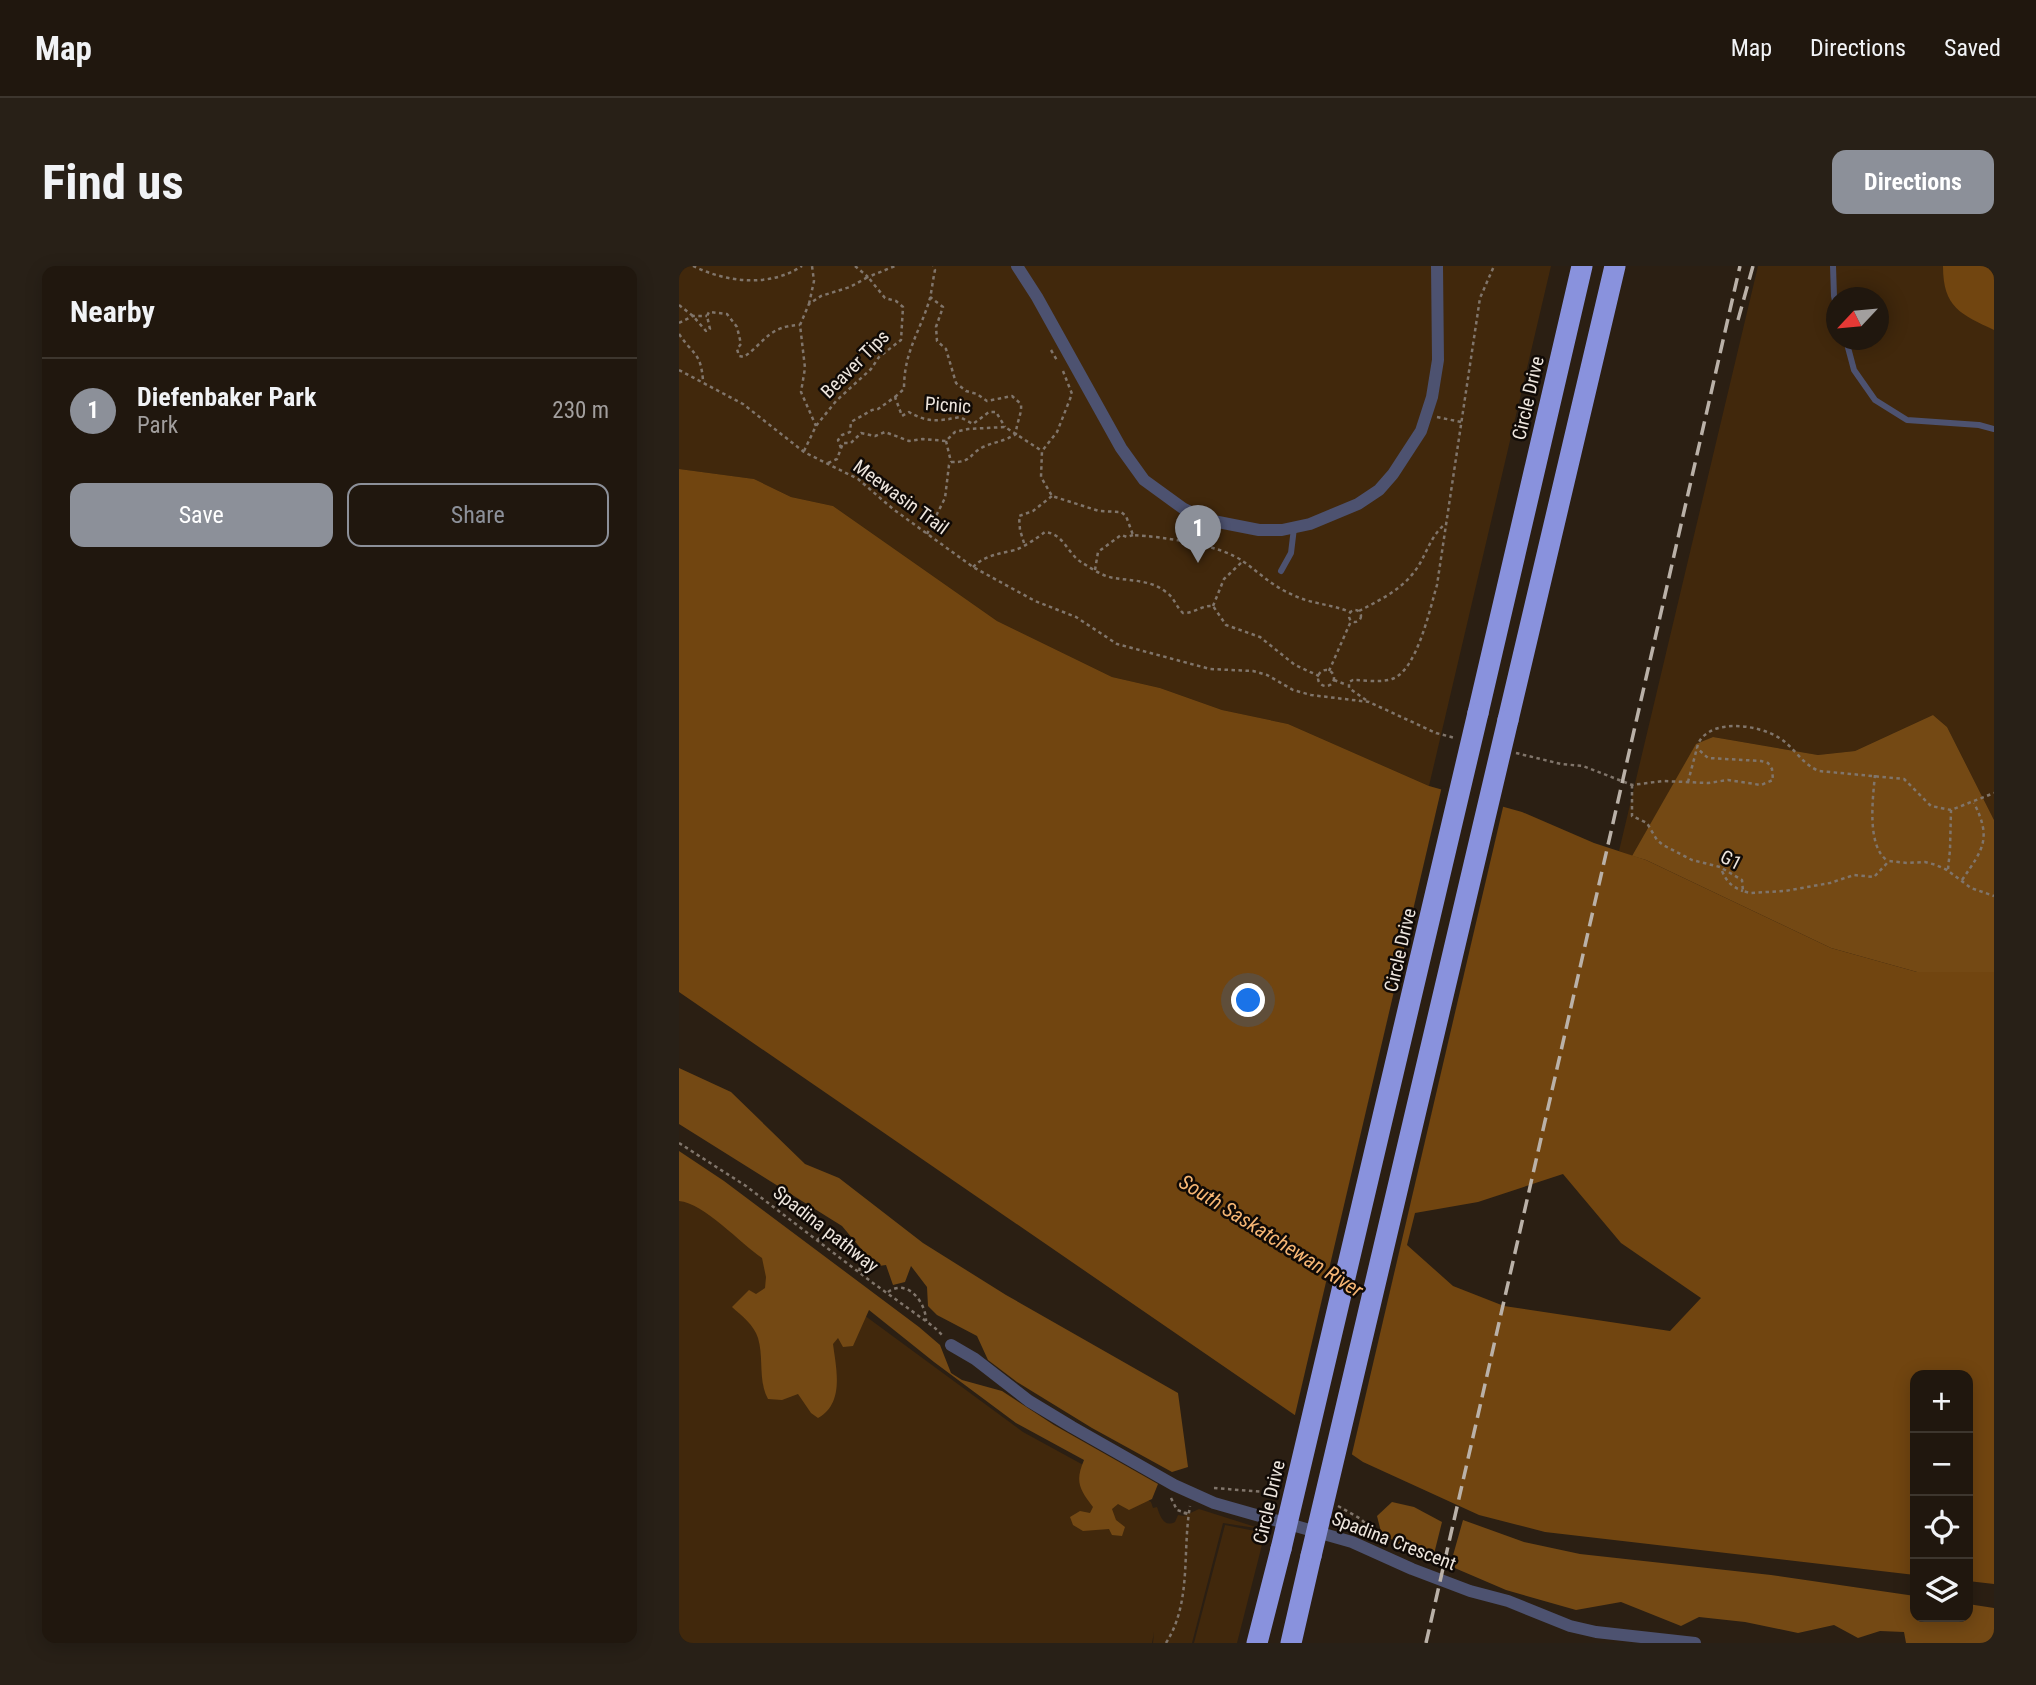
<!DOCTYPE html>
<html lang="en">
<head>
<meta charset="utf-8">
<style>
	body { margin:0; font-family:"Roboto Condensed",sans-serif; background:#282017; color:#f1f3f6 }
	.controls { position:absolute; right:21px; bottom:21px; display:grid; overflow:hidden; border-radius:14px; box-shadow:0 4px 18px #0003 }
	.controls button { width:63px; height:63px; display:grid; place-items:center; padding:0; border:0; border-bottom:2px solid #3d362e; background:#20170e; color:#f1f3f6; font:35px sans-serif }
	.compass { position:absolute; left:1147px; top:21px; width:63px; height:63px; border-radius:50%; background:#20170e; box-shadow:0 4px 18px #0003; rotate:244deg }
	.you { position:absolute; left:570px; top:735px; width:24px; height:24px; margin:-18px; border:5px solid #fff; border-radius:50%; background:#1a73e8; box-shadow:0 0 0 10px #1a73e833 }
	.badge { display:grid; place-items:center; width:46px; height:46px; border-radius:50%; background:#8c9099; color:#fff; font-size:23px; font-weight:700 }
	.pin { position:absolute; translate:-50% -58px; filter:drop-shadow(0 2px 4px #0008) }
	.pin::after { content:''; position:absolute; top:37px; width:24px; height:21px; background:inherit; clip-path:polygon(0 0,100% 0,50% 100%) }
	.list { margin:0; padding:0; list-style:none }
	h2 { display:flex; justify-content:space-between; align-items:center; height:91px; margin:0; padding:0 28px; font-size:30px }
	h2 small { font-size:23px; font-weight:400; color:#a29f9e }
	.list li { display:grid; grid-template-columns:46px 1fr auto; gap:21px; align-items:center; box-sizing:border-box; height:105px; padding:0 28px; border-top:2px solid #3d362e }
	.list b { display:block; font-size:26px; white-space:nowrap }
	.list p { margin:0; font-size:23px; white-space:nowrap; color:#a29f9e }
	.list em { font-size:23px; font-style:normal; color:#a29f9e }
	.actions { display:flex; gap:14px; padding:21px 28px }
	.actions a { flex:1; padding:16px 0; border:2px solid #8c9099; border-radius:14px; text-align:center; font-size:24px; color:#8c9099 }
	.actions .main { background:#8c9099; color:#fff }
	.icon { flex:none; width:38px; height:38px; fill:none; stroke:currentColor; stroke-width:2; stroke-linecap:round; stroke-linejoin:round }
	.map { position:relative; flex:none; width:1315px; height:1377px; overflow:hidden; border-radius:14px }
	header { display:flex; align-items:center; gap:42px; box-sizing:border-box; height:98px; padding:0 35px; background:#20170e; border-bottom:2px solid #3d362e }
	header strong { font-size:33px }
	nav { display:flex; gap:38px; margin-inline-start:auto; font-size:24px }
	.intro { display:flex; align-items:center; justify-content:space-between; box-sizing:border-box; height:168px; padding:0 42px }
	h1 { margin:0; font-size:49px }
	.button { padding:18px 32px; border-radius:14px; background:#8c9099; color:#fff; font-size:24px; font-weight:700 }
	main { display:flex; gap:42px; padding:0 42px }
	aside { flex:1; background:#20170e; border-radius:14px; box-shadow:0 4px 18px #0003 }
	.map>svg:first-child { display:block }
	.green { fill:#41280c; fill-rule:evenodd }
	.forest { fill:#744914 }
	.water { fill:#714510; fill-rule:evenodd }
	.pier { fill:#2b1f13 }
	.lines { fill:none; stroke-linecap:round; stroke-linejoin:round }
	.path { stroke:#80756b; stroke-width:2.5; stroke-dasharray:3.5 3.5; stroke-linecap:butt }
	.service { stroke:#4d5270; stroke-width:6 }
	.minor { stroke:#4d5270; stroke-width:12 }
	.motorway { stroke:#8992dd; stroke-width:21 }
	.rail { stroke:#bab1a8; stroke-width:3.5; stroke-dasharray:14 7; stroke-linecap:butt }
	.motorway-bridge { stroke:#8992dd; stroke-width:21 }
	.labels { text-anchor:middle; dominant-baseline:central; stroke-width:5; stroke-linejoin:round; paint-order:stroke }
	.street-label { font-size:19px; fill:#eee6de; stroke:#100a06 }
	.water-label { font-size:21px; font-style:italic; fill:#f6b674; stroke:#100a06 }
</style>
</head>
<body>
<header>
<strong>Map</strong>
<nav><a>Map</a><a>Directions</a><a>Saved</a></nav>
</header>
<div class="intro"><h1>Find us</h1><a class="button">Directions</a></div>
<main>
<aside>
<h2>Nearby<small></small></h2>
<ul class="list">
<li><span class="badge">1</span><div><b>Diefenbaker Park</b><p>Park</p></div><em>230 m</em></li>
</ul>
<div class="actions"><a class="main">Save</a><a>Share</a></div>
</aside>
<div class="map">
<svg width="1315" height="1377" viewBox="0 0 1315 1377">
	<rect width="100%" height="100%" fill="#2b1f13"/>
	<!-- green -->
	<g class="green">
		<path d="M0 0H872L750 520 609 458 543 444 481 422 433 411 318 355 154 240 112 231 75 213 0 203Z"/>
		<path d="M1079 0H1315V554L1268 461 1254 449 1176 485 1139 489 1034 471 1018 478 953 590 940 585ZM1157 32H1199V74H1157Z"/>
		<path d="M0 913 344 1166 472 1236 474 1242 478 1241C481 1250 485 1262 496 1256L499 1249 505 1250 520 1243 583 1263 544 1257 513 1377H474L475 1366 473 1377H0Z"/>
		<path d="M546 1259 586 1267 558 1377H515Z"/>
	</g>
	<!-- forest -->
	<g class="forest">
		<path d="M1254 449 1268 461 1315 554V706H1238L1152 682 967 594 953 590 1017 478 1034 471 1139 489 1176 485Z"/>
		<path d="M0 802 52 826 126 898 160 912 244 977 327 1029 499 1127 509 1201 493 1206 413 1162 338 1116 309 1094 298 1070 258 1049 249 1040 248 1021 232 1000 226 1016 214 1019 207 999 192 1001 189 991 163 960 0 858Z"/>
		<path d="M0 885 45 915 240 1061 261 1079 272 1107 283 1114 323 1125 375 1159 479 1218 473 1233 450 1244 439 1238 433 1243 437 1254 446 1261 443 1270 433 1269 430 1263 404 1265 394 1259 391 1251 401 1245 411 1247 414 1241C400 1223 396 1215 405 1194L337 1157 255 1096 190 1044 174 1080 164 1081 159 1072 154 1078C157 1102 166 1137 139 1152L132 1147 119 1128 103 1134 89 1133C79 1115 85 1092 79 1072 75 1059 63 1050 53 1041L70 1024 77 1028 86 1022 87 1011 83 992C62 978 25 937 0 935Z"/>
		<path d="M713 1236 735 1241 763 1256 753 1296 725 1282 702 1266 698 1250Z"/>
		<path d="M784 1254 845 1276 901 1288 1092 1309 1236 1330V1351H1289V1338L1315 1342V1377H1227L1225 1366 1201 1365 1179 1372 1155 1359 1119 1367 1066 1356 1020 1351 1002 1360 942 1336 897 1344 827 1324 771 1300Z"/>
	</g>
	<!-- water -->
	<g class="water">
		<path d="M1264 0H1315V64C1282 48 1264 42 1264 0Z"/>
		<path d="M0 203 75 213 112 231 154 240 318 355 433 411 481 422 543 444 609 458 750 520 843 546 915 577 967 594 1152 682 1238 706H1315V1318L1289 1315V1109H1236V1309L866 1266 800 1249 684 1196 0 726ZM884 908 942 977 1022 1032 991 1065 825 1040 774 1020 728 979 736 947 799 936Z"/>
	</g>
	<!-- pier -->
	<path class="pier" d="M763 520 825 537 672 1192 615 1153Z"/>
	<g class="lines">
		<!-- path -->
		<g class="path">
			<path d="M14 0C47 16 90 22 123 0"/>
			<path d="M176 0 189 11 216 0"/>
			<path d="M130 38 135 15 133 0"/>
			<path d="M0 39 14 50 27 65 31 63 28 50 30 46 48 48 58 61 62 78 58 83 60 90 65 91C87 75 90 60 121 59"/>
			<path d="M0 57 14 50H28"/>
			<path d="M0 68C14 89 22 86 24 115"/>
			<path d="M372 84 379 96"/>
			<path d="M0 104 64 138 125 186 179 213 214 243 294 301 356 335 397 351 438 378 531 403 574 405 588 409 614 424 632 429 690 436 757 467 776 472"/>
			<path d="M384 105 393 128 378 166 363 185 362 211 373 230 420 245 442 246 447 250 454 269C484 271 541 278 565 296 582 308 593 320 614 329 632 338 652 338 671 346"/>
			<path d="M216 131 225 123C225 84 241 67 251 32 253 23 254 13 256 4L254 0"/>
			<path d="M758 151 782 156"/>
			<path d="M267 175 272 196"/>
			<path d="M162 182 159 174 163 169 171 166 172 156 193 144 199 143 216 131 223 150 230 146C248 157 261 155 281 151L294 158 310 146H317L326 161"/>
			<path d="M125 185 137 160 157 135 192 103 200 91 222 74 224 41 217 35 206 32 189 11 171 21 142 30 130 38 121 59 126 102 122 126 137 160"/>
			<path d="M149 197 158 193 164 177H172L182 167 196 170 206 166 230 175 244 173 267 175 276 166 289 163 326 161 363 185"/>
			<path d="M248 268 266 232 270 199 272 196C293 197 290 188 304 181 315 176 324 176 337 168 337 157 343 149 342 138L333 130 308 135 298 128 287 125 277 117 267 83 258 75 257 61 264 41 251 31"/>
			<path d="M345 277 341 264 340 250 354 245 373 230"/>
			<path d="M294 301C306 289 320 288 336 284 345 281 358 272 366 266 385 268 388 287 402 296 412 302 424 311 436 312 453 315 472 314 487 326 495 331 497 341 504 347 516 347 523 339 534 340L547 359 581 371 616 399 640 410"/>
			<path d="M416 304 419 286 442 269 448 271 454 269"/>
			<path d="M534 340 545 313 564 295"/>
			<circle cx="676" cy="350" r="6"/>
			<path d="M680 345C703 333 726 322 740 299 749 284 752 270 766 258"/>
			<circle cx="647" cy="412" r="8"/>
			<path d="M650 405 672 355"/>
			<path d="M655 414 668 419"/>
			<path d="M687 434 670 422V416L674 414C686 414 701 417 713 413 738 405 751 342 758 319L801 32 815 0"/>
			<path d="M837 487 882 498 904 500 953 519 984 515 1029 517 1049 514 1082 519 1094 514 1093 503 1089 497 1082 495 1029 492 1018 482C1020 472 1027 467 1036 463 1057 456 1089 462 1106 476 1118 486 1125 499 1140 505L1225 513 1252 540 1272 544 1315 527"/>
			<path d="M1196 509C1194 531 1187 581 1209 595"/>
			<path d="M1009 516 1018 482"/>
			<path d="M953 519V550L968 557 978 574 984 579 1013 594 1041 601 1063 614 1064 625 1071 627 1106 625 1151 617 1175 609 1195 611 1210 595 1228 597 1246 596 1257 599 1268 604 1292 622 1315 630"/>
			<path d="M1269 603 1271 584 1272 544"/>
			<path d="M1043 605C1048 616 1053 621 1064 625"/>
			<path d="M1283 614C1304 583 1313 573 1295 537"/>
			<path d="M0 877 67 920 194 1017 255 1061 263 1069"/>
			<path d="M138 974 146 968C165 972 185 984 180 1006"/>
			<path d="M209 1026C228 1012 247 1036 247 1055"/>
			<path d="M535 1222 598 1227"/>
			<path d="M492 1232 498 1244 510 1248 504 1247"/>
			<path d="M659 1240 682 1253 703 1275"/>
			<path d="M487 1377C513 1336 503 1286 511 1240"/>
		</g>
		<!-- service -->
		<g class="service">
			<path d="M1154 0 1155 30 1157 40"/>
			<path d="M1167 74 1175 104 1196 134 1228 154 1300 159 1315 163"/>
			<path d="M602 305 612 287 615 262"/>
		</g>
		<!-- minor -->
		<g class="minor">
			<path d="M338 0 358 31 442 182 465 214 505 243 529 254 580 264H603L631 258 679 238 700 224 714 208 742 165 753 131 759 94 758 0"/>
			<path d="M272 1079 296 1093 350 1135 393 1161 495 1219 535 1237 673 1276 733 1303 791 1325 829 1335 891 1360 917 1366 1016 1377"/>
		</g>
		<!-- motorway -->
		<g class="motorway">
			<path d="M799 447 903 0"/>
			<path d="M829 454 936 0"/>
			<path d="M578 1377 602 1283"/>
			<path d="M612 1377 632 1290"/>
		</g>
		<!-- rail -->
		<g class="rail">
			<path d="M1059 54 1074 0"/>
			<path d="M747 1377 1061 0"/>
		</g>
		<!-- motorway-bridge -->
		<g class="motorway-bridge">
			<path d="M602 1283 799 447"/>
			<path d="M632 1290 829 454"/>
		</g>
	</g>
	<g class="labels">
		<!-- street labels -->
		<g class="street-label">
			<text transform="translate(176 98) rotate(-45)">Beaver Tips</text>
			<text transform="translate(849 132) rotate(-77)">Circle Drive</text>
			<text transform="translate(269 139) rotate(4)">Picnic</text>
			<text transform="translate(222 231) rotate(36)">Meewasin Trail</text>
			<text transform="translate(1052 594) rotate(27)">G1</text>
			<text transform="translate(721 684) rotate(-77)">Circle Drive</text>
			<text transform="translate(147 963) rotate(38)">Spadina pathway</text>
			<text transform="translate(590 1236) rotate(-77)">Circle Drive</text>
			<text transform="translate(715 1275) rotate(21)">Spadina Crescent</text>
		</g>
		<!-- water labels -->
		<g class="water-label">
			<text transform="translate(592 970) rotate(32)">South Saskatchewan River</text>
		</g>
	</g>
</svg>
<div class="controls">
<button>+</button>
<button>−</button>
<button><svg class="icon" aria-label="locate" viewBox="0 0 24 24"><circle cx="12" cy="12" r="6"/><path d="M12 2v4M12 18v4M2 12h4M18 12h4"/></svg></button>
<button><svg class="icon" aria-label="layers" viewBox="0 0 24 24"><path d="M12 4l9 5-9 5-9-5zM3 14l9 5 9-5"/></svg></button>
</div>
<svg class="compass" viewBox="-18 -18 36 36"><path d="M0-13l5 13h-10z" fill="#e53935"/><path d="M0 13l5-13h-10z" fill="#a29f9e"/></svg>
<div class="you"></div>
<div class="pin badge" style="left:519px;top:297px">1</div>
</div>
</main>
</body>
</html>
